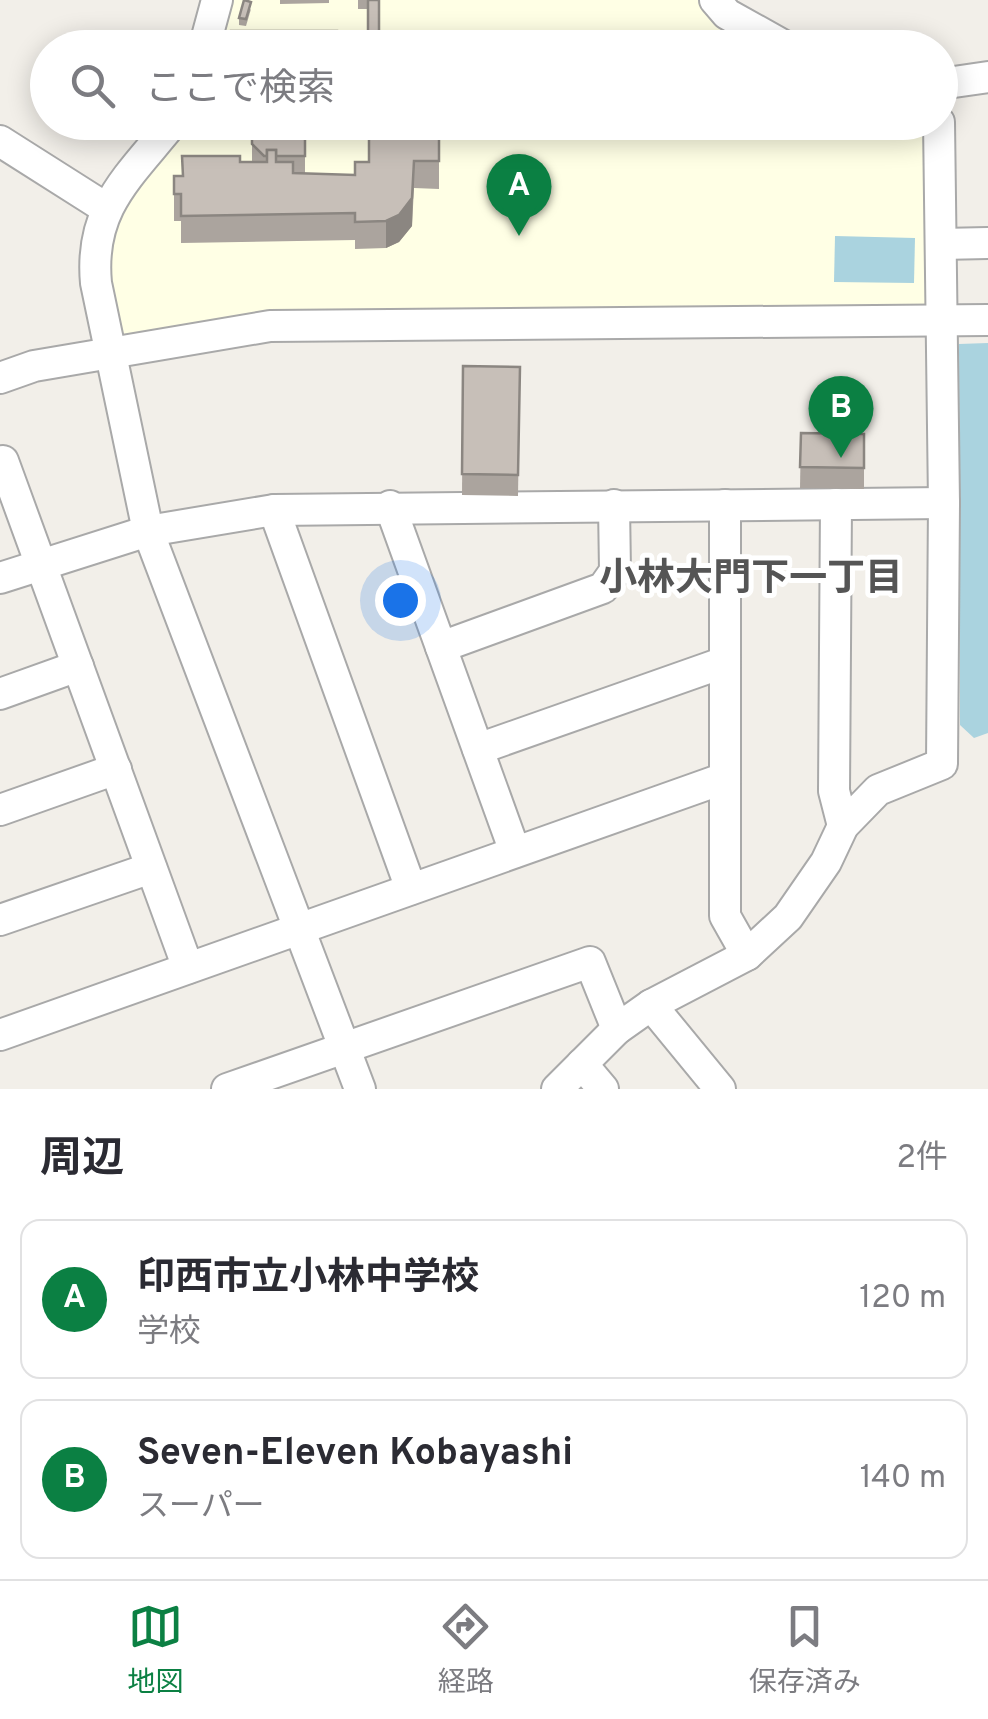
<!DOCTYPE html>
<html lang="ja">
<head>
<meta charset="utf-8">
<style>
	body { margin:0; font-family:Overpass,"Noto Sans JP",sans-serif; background:#f2f2f3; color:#2b2b33 }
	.you { position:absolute; left:400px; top:600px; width:35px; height:35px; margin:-25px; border:8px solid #fff; border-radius:50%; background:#1a73e8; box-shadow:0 0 0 15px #1a73e833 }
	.badge { display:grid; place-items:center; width:65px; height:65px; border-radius:50%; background:#0b8043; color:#fff; font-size:32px; font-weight:700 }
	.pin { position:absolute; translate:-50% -82px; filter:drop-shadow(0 2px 5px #0008) }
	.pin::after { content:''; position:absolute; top:52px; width:35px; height:30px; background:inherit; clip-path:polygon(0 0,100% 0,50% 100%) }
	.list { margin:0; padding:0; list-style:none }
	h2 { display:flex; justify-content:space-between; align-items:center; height:130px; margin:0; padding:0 40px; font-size:42px }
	h2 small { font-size:32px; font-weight:400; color:#7c7c81 }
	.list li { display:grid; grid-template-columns:65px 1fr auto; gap:30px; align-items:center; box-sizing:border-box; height:160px; margin:0 20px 20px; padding:0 20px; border:2px solid #e1e1e2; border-radius:20px }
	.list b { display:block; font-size:38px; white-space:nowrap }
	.list p { margin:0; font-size:32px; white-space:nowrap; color:#7c7c81 }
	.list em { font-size:32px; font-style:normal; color:#7c7c81 }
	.icon { flex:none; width:55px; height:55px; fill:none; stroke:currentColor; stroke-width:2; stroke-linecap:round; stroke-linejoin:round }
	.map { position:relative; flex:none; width:988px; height:1089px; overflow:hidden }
	.search { position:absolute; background:#fff; box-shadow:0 5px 25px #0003; left:30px; right:30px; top:30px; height:110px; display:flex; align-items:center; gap:25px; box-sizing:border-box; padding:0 35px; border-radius:55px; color:#7c7c81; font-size:38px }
	.sheet { height:490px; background:#fff }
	nav { display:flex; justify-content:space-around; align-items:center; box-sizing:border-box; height:140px; border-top:2px solid #e1e1e2; background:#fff; font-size:28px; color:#7c7c81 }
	nav a { display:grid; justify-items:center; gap:5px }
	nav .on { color:#0b8043 }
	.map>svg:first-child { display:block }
	.education { fill:#ffffe5 }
	.water { fill:#aad3df }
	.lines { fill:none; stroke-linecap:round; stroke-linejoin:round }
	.minor-casing { stroke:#a9a9a9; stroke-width:34 }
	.minor { stroke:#fff; stroke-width:30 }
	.wall { fill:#aba49e }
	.shaded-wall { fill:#8b8681 }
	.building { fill:#c7bfb8; stroke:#8b8681; stroke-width:2.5 }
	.labels { text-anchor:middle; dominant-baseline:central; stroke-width:10; stroke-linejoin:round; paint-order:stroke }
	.neighbourhood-label { font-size:38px; font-weight:bold; fill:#555; stroke:#fff }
</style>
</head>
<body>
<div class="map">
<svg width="988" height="1089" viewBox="0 0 988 1089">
	<rect width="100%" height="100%" fill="#f2efe9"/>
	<!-- education -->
	<g class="education">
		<path d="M225 0H715L788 48H208Z"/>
		<path d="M173 123H939L941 320 392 323 110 353 98 227Z"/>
	</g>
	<!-- water -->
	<g class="water">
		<path d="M835 236 915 238 914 283 834 282Z"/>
		<path d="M988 343V733L974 738 960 725 959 344Z"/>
	</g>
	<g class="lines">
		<defs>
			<g id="minor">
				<path d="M715 0 727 14 788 48"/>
				<path d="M204 48 217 0"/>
				<path d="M940 84 988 77"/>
				<path d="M173 122C129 177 89 208 96 283L148 531 360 1089"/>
				<path d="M0 141 104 207"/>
				<path d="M941 244 988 243"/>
				<path d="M0 378 34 366 270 326 988 320"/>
				<path d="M0 462 3 461 188 968"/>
				<path d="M836 504 834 791 843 826"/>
				<path d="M725 505V916L747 955"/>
				<path d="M390 506 515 852"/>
				<path d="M274 510 411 889"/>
				<path d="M0 578 148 531 274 510 944 503"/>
				<path d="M441 647 603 588 615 571 614 505"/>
				<path d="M0 694 78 666"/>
				<path d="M478 749 725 662"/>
				<path d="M0 810 116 769"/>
				<path d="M0 920 151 868"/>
				<path d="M651 1005 720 1089"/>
				<path d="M0 1035 725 778"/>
				<path d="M582 1064 603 1089"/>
				<path d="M227 1089 590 962 617 1029"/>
				<path d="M557 1089 617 1029 651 1005 747 955 788 917 826 862 843 826 878 790 942 764 944 503 939 122"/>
			</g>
		</defs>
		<!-- minor casing -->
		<use href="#minor" class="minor-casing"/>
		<!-- minor -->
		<use href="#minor" class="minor"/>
	</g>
	<!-- wall -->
	<g class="wall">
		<path d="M280 0H329V3L280 4Z"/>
		<path d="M358 0H379V47L368 48V9H358Z"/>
		<path d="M251 9 246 26 239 25V18Z"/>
		<path d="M252 122H305V174L355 175 369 162 439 122V189L414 188 412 226 399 242 386 248 355 249V240L181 243V221H174V176H183L240 162H252Z"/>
		<path d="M463 366 520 367 518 496 462 495Z"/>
		<path d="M801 433 864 434V489L800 488Z"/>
	</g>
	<!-- shaded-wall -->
	<path class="shaded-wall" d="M414 161 412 226 399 242 386 248V221Z"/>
	<!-- building -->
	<g class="building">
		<path d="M244 0 251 2 246 19 239 18Z"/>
		<path d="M368 0H379V47L439 48H368Z"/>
		<path d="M231 31H337V46L362 48H231Z"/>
		<path d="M252 122H305V156H276V150H267V156H264L252 144Z"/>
		<path d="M369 122H439V161H414L412 198 399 215 386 221 355 222V213L181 216V194H174V176H183L182 156H240V162H267V150H276V162H293V173L355 175V162H369Z"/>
		<path d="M463 366 520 367 518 475 462 474Z"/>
		<path d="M801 433 864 434V468L800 467Z"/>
	</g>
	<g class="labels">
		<!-- neighbourhood labels -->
		<g class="neighbourhood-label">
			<text x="751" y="580">小林大門下一丁目</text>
		</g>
	</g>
</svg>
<div class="you"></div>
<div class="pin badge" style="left:519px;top:236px">A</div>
<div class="pin badge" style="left:841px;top:458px">B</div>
<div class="search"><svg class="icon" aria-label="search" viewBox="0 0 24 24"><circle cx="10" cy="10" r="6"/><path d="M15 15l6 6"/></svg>ここで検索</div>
</div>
<section class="sheet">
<h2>周辺<small>2件</small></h2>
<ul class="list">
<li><span class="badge">A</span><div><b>印西市立小林中学校</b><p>学校</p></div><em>120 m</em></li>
<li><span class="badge">B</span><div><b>Seven-Eleven Kobayashi</b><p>スーパー</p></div><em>140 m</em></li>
</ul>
</section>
<nav>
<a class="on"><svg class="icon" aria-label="map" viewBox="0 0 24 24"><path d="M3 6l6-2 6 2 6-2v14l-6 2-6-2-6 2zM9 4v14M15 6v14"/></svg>地図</a>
<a><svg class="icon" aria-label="directions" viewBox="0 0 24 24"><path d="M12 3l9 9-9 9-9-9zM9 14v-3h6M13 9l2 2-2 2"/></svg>経路</a>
<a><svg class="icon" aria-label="saved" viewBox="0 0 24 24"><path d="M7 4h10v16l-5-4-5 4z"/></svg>保存済み</a>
</nav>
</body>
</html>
